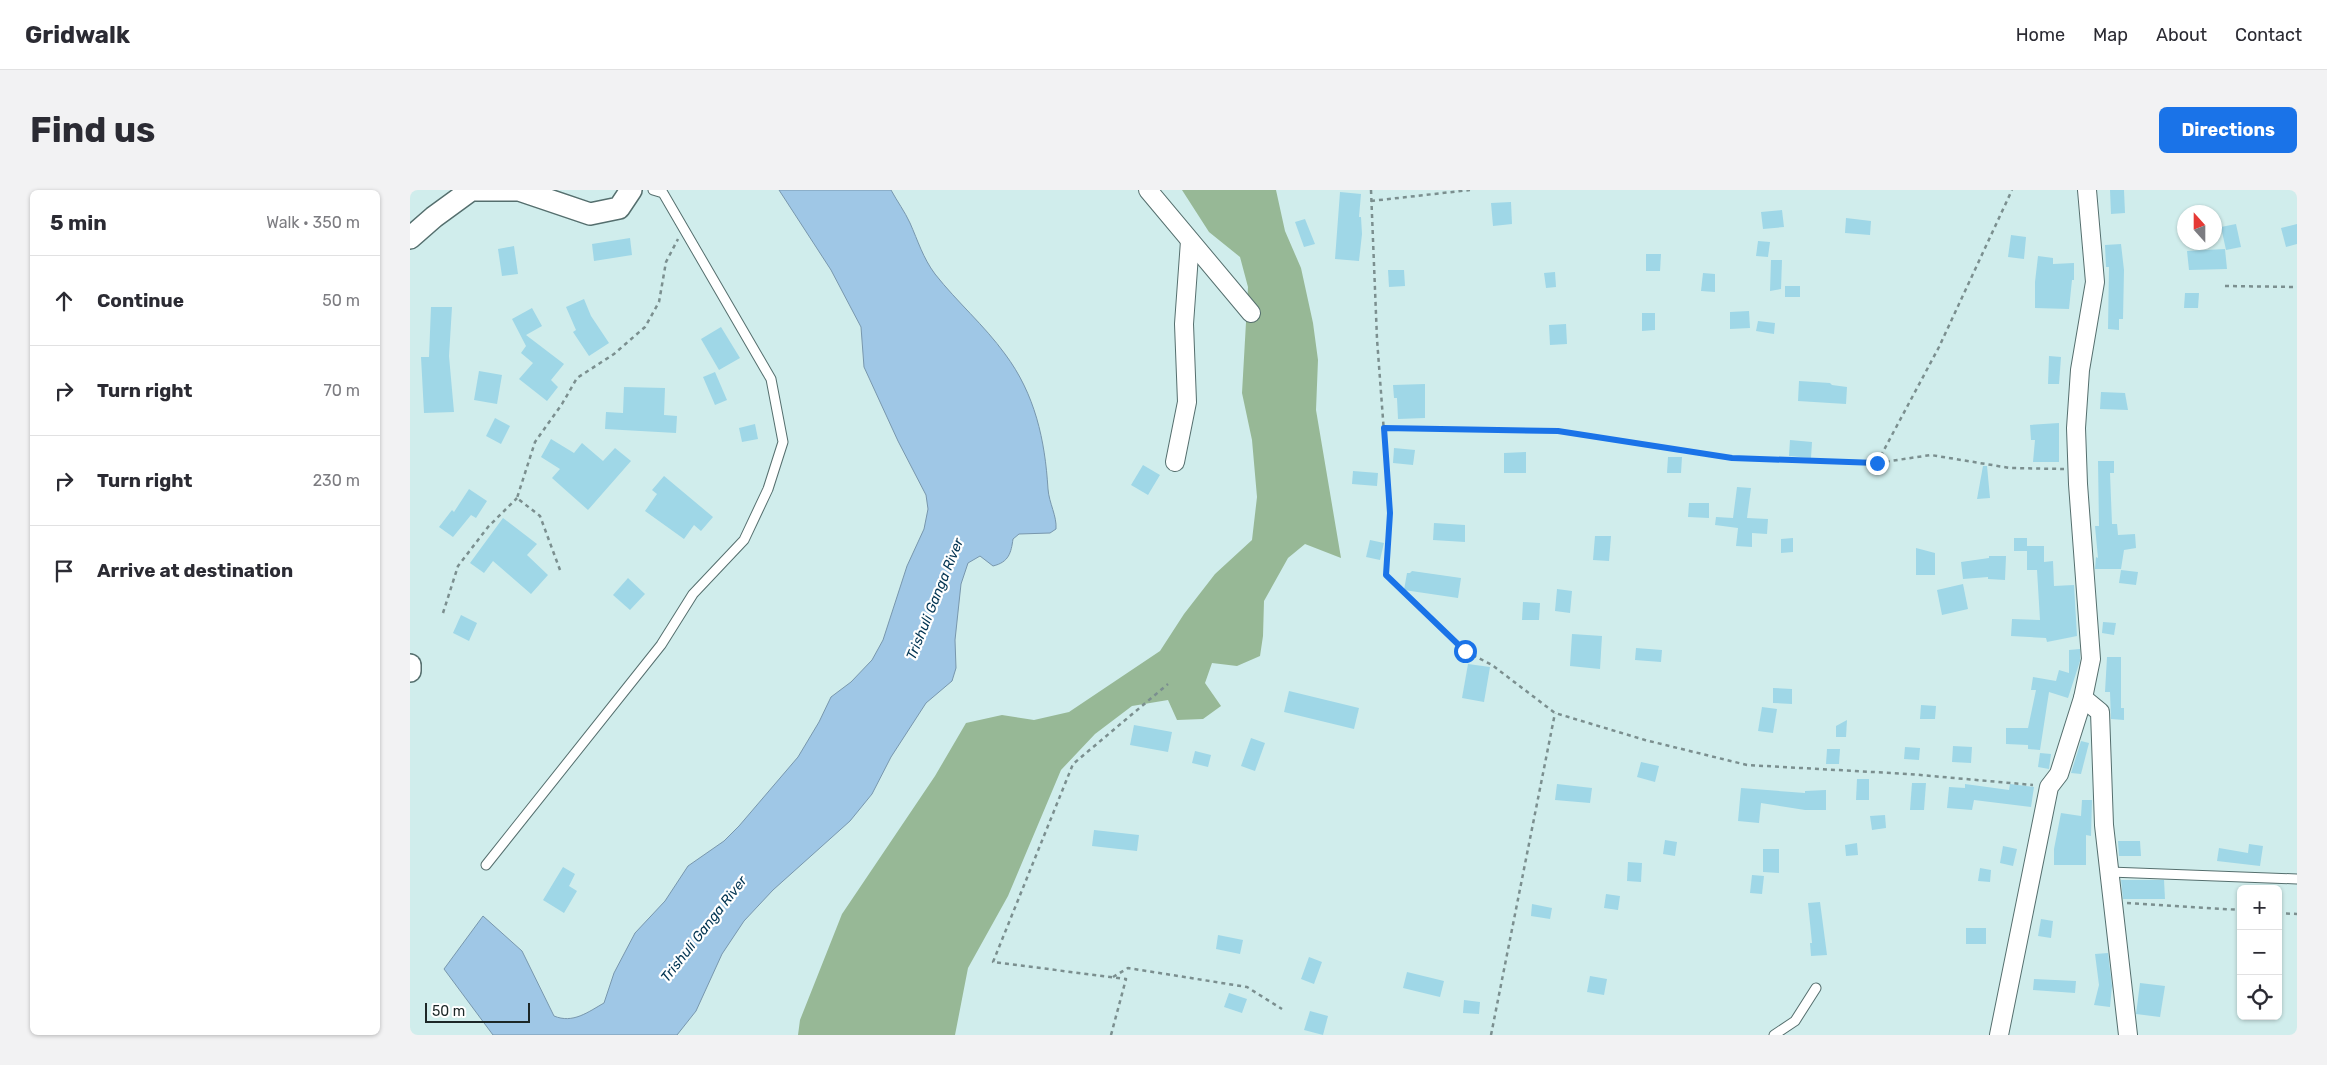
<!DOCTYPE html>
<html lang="en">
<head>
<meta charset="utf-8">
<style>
	body { margin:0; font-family:Rubik,sans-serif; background:#f2f2f3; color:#2b2b33 }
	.controls { position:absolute; right:15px; bottom:15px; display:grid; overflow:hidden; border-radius:8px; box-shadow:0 1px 4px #0004 }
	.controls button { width:45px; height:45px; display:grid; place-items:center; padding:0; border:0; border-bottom:1px solid #e1e1e2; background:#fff; color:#2b2b33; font:25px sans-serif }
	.compass { position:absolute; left:1767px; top:15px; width:45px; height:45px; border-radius:50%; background:#fff; box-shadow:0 1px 4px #0004; rotate:339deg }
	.scale { position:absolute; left:15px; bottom:12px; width:105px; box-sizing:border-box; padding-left:5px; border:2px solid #1c2727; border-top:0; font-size:14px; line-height:18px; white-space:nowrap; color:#1c2727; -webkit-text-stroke:4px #fff; paint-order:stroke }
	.stop { position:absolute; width:15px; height:15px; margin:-11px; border:4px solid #1a73e8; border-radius:50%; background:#fff }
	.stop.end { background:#1a73e8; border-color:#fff; box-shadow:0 1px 5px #0008 }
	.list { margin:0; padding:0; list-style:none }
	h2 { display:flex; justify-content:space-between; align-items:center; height:65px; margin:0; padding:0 20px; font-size:21px }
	h2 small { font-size:16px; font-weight:400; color:#7c7c81 }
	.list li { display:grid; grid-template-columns:32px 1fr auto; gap:15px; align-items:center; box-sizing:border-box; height:90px; padding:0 20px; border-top:1px solid #e1e1e2 }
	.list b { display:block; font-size:19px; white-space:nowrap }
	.list em { font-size:16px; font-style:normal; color:#7c7c81 }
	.icon { flex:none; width:28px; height:28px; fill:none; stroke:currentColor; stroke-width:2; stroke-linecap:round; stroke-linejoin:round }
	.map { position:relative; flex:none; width:1887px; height:845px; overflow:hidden; border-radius:8px }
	header { display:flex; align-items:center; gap:30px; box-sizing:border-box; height:70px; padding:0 25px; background:#fff; border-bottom:1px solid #e1e1e2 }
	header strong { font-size:24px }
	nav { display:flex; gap:28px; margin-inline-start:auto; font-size:18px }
	.intro { display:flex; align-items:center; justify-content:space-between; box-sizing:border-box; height:120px; padding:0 30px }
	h1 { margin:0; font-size:35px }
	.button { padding:12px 22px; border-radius:8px; background:#1a73e8; color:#fff; font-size:18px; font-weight:700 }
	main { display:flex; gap:30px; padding:0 30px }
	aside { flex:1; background:#fff; border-radius:8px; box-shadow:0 1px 4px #0004 }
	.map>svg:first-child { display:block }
	.forest { fill:#97b896 }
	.water { fill:#9fc7e6; stroke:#7897ad }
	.building { fill:#9fd7e7 }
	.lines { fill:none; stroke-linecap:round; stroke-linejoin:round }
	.service-casing { stroke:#556f6e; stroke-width:11 }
	.minor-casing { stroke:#556f6e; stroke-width:20 }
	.tertiary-casing { stroke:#556f6e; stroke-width:24 }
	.path { stroke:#7b8f8f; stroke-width:2.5; stroke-dasharray:4 4; stroke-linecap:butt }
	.service { stroke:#fff; stroke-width:9 }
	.minor { stroke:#fff; stroke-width:18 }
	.tertiary { stroke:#fff; stroke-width:21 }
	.route { stroke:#1a73e8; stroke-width:6 }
	.labels { text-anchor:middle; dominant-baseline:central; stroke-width:4.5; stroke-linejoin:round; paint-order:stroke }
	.water-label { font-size:14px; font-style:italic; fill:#003351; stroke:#fff }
</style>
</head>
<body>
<header>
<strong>Gridwalk</strong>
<nav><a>Home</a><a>Map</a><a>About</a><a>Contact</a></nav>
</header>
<div class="intro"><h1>Find us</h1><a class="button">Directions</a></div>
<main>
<aside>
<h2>5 min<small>Walk · 350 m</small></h2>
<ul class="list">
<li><svg class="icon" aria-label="ahead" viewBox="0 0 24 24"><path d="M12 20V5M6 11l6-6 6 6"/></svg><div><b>Continue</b></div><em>50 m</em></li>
<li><svg class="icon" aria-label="right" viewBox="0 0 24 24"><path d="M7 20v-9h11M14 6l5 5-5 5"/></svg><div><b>Turn right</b></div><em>70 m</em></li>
<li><svg class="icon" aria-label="right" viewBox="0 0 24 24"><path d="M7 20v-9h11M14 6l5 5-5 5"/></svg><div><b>Turn right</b></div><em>230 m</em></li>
<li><svg class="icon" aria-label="arrive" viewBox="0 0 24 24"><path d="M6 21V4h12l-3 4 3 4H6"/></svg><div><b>Arrive at destination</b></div></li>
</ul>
</aside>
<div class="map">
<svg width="1887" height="845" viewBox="0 0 1887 845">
	<rect width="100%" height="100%" fill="#d0edec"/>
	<!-- forest -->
	<path class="forest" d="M772 0H866L875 41 891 78 903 133 908 170 906 220 931 368 895 354 878 368 854 411 853 446 850 466 827 476 802 473 795 493 811 516 793 529 767 530 758 510 722 516 685 544 651 580 598 706 558 778 545 845H388L390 830 432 724 525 586 556 533 592 525 624 530 659 522 750 461 774 424 805 384 842 350 847 307 842 250 832 203 838 97 830 67 799 42Z"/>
	<!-- water -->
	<path class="water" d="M369 0H481C487 11 495 22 500 33 508 51 513 68 525 84 547 112 574 135 595 164 625 204 635 250 638 299 639 313 647 326 646 339L640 343 609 344 603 349C601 363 599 372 583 376L570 366 558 373 551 394 545 450 546 478 542 491 516 513 481 567 462 604 440 631 363 700 334 731 312 764 286 821 267 845H83L34 779 73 726 112 761 144 826C163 834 178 822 194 813L204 783 225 743 255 711 278 676 314 651 329 636 388 567 409 532 421 507 441 492 462 470 473 450 497 376 514 339 518 319 516 305 488 251 454 177 451 137 421 80Z"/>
	<!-- building -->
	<g class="building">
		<path d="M1700 0H1714L1715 23 1701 24Z"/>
		<path d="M930 2 951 4 949 27H951L952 44 949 71 925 69Z"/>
		<path d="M1101 12 1102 34 1083 36 1081 13Z"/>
		<path d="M1372 20 1374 37 1353 39 1351 22Z"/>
		<path d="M1436 28 1461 31 1460 45 1435 43Z"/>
		<path d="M895 29 905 54 894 57 885 32Z"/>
		<path d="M1826 34 1831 57 1816 60 1811 37Z"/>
		<path d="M1887 34V54L1876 57 1871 38Z"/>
		<path d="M1601 45 1616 47 1614 69 1598 67Z"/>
		<path d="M220 48 222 65 184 71 182 54Z"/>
		<path d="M1348 51 1360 52 1358 67 1346 66Z"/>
		<path d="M1711 54 1714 80 1713 129H1709V140L1698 139 1699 77H1696L1695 55Z"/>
		<path d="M104 56 108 84 92 86 88 59Z"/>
		<path d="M1815 59 1817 79 1779 80 1777 61Z"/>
		<path d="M1236 64H1251L1250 81H1236Z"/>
		<path d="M1628 66 1643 68V74L1664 73V90H1662L1659 119 1625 118V92Z"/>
		<path d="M1361 70H1372L1371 99 1360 101Z"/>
		<path d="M978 80H994L995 96 979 97Z"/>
		<path d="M1145 82 1146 97 1136 98 1134 83Z"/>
		<path d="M1293 83 1305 84V102L1291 101Z"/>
		<rect x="1375" y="96" width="15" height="11"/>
		<path d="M1775 103H1789L1788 118H1774Z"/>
		<path d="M174 109 181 126 199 153 179 166 163 142 166 140 156 117Z"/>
		<path d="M21 117H42L39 166 44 222 14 223 11 167H19Z"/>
		<path d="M122 118 132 136 116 145 154 174 141 190 148 197 137 211 109 189 123 173 111 163 116 156 102 129Z"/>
		<path d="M1339 121 1340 138 1320 139V122Z"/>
		<path d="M1232 123H1245V140L1232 141Z"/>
		<path d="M1348 131 1365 133 1364 144 1346 141Z"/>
		<path d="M1156 134 1157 154 1140 155 1139 135Z"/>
		<path d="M311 137 330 168 309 180 291 149Z"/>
		<path d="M1639 166 1651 167 1649 194H1638Z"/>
		<path d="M69 181 92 185 87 214 64 210Z"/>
		<path d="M305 182 317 210 305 215 293 187Z"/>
		<path d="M1389 191 1420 193 1422 195 1437 197 1436 214 1388 211Z"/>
		<path d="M1015 194V228L988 229 987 208H984L983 195Z"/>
		<path d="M214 197 255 198 254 225 267 226 266 243 195 239 196 222 213 223Z"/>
		<path d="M1691 202 1715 203 1718 220 1690 219Z"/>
		<path d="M85 228 100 236 91 254 76 246Z"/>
		<path d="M1649 233V272H1623L1625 250H1621L1620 235Z"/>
		<path d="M345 234 348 249 332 252 329 238Z"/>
		<path d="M141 249 164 263 172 253 193 271 205 258 221 271 178 320 142 288 150 279 131 267Z"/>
		<path d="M1380 250 1402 252 1401 268 1379 266Z"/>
		<path d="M984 258 1005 260 1003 275 983 273Z"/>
		<path d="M1116 262V283H1094V263Z"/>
		<path d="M1258 267H1272L1271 283H1257Z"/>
		<path d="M1688 271H1704V283H1700L1702 334H1707L1708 345 1725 344 1726 358 1714 360 1711 379H1685L1686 367 1688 368 1685 336H1689Z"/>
		<path d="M733 275 750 285 738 305 721 295Z"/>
		<path d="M1573 276H1577L1580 308 1567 309Z"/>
		<path d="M943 281 968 283 967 296 942 294Z"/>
		<path d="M254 286 303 327 291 341 284 335 274 349 235 321 247 304 242 300Z"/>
		<path d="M1327 297 1341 298 1337 328 1358 329 1357 344 1342 343V357L1326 356 1328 338 1305 335 1306 327 1323 328Z"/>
		<path d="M59 299 77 311 66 328 61 325 43 347 29 337 42 320 44 322Z"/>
		<path d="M1279 313H1299V328L1278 327Z"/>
		<path d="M93 328 127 354 117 365 138 385 121 404 83 371 74 383 60 373Z"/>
		<path d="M1024 333 1055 335V352L1023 350Z"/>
		<path d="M1185 346H1201L1199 371 1183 370Z"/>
		<path d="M1383 348V362L1371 363V349Z"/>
		<path d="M1604 348H1617V356H1634V372L1643 371 1644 396 1664 395 1667 446 1637 452 1636 448 1601 446 1602 429 1630 430 1627 380H1617V361H1604Z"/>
		<path d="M960 350 974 353 970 370 956 367Z"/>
		<path d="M1506 358 1525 363V385H1506Z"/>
		<path d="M1579 366H1596L1595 390 1578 389V387L1553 389 1551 372 1579 368Z"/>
		<path d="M1711 380 1728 382 1726 395 1709 393Z"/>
		<path d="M1002 381 1051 388 1048 408 994 400 997 383H1000Z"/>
		<path d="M218 388 235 404 220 420 203 405Z"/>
		<path d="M1553 394 1558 419 1532 425 1527 400Z"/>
		<path d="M1147 399 1162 401 1160 423 1145 421Z"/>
		<path d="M1113 412 1130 413 1129 430H1112Z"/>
		<path d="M51 425 67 433 59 451 43 443Z"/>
		<path d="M1693 432 1706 433 1704 445 1692 443Z"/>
		<path d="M1162 444 1192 446 1190 479 1160 476Z"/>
		<path d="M1226 458 1252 460 1251 472 1225 470Z"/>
		<path d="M1670 459V471L1658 508 1639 502 1630 560 1618 559V555L1596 554V538H1618L1626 500H1621L1623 487 1646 491 1649 480 1659 483V460Z"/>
		<path d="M1697 467H1711V518H1714V530L1701 529 1700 502H1695Z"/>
		<path d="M1058 474 1080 477 1074 512 1052 508Z"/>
		<path d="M1363 498 1382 499V514L1363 513Z"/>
		<path d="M879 501 949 518 944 539 874 522Z"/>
		<path d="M1511 515 1526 516 1525 529H1510Z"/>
		<path d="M1352 517 1367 519 1363 543 1348 541Z"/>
		<path d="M1437 530 1436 547H1426V536Z"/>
		<path d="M724 535 762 542 758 562 720 555Z"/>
		<path d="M841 548 855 553 845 581 831 576Z"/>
		<path d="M1671 551 1679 553 1671 584 1661 583Z"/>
		<path d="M1543 556 1562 557 1561 573 1542 572Z"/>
		<path d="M1495 557 1510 558 1509 570 1494 569Z"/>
		<path d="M1417 559H1430L1429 574H1416Z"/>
		<path d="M785 561 801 565 798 577 782 573Z"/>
		<path d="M1630 563 1641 564 1639 579 1628 577Z"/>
		<path d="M1231 572 1249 576 1245 592 1227 587Z"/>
		<path d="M1447 589H1459V610H1446Z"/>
		<path d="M1502 593H1516L1514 620H1500Z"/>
		<path d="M1147 594 1182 598 1180 613 1145 610Z"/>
		<path d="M1555 594 1599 600 1600 594 1624 597 1621 617 1564 610 1562 620 1537 618 1539 597 1555 598Z"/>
		<path d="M1331 598 1395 603V601L1416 600V620H1395L1351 613 1349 633 1328 631Z"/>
		<path d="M1672 610H1682L1681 646 1676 645V675H1644V659L1651 623 1671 626Z"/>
		<path d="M1475 625 1476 638 1462 640 1460 626Z"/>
		<path d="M684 640 729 645 727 661 682 656Z"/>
		<path d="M1255 650 1267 652 1265 666 1253 664Z"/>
		<path d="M1708 651H1730L1731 666H1709Z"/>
		<path d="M1447 653 1448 665 1436 666 1435 655Z"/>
		<path d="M1839 654 1853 656 1850 676 1807 671 1809 658 1838 663Z"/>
		<path d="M1593 656 1607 659 1603 676 1590 673Z"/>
		<path d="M1353 659H1369V683L1353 682Z"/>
		<path d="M1218 672 1232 673 1231 692 1217 691Z"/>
		<path d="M153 677 165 684 159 696 167 701 154 723 133 710Z"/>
		<path d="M1570 678 1581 680 1580 692 1568 691Z"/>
		<path d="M1342 685 1354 686 1352 704 1340 703Z"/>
		<path d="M1711 690H1754L1755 709H1713Z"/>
		<path d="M1196 704 1210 706 1208 720 1194 718Z"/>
		<path d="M1410 712 1417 765 1401 766 1400 753H1402L1398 713Z"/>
		<path d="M1122 714 1142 718 1140 729 1121 726Z"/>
		<path d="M1631 729 1643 731 1641 748 1628 746Z"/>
		<rect x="1556" y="738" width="20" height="16"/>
		<path d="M808 745 833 750 830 764 806 759Z"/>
		<path d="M1698 763 1702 796 1700 817 1684 815 1689 795 1685 764Z"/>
		<path d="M899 767 912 772 904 794 891 789Z"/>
		<path d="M997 782 1034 791 1030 807 993 798Z"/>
		<path d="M1180 786 1197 789 1194 805 1177 802Z"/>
		<path d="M1624 789 1666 791 1665 803 1623 800Z"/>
		<path d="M1730 793 1755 796 1750 827 1726 824Z"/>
		<path d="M819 803 837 809 832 823 814 817Z"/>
		<path d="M1054 810 1070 812 1069 824 1053 823Z"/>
		<path d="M900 821 918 826 913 845 894 840Z"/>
	</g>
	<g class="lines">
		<defs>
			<g id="service">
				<path d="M76 675 251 455 283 404 334 350 358 299 373 252 361 189 253 3 243 0"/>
				<path d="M1700 682 1887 689"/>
				<path d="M1364 845 1385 831 1406 798"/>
			</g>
			<g id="minor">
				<path d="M738 0 841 123"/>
				<path d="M765 272 777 212 774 134 780 51"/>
				<path d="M1673 508 1690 522 1694 635 1718 845"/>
				<path d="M1589 845 1639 597 1649 584 1673 508 1681 469 1668 294 1666 238 1670 180 1685 92 1677 0"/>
			</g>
			<g id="tertiary">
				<path d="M0 48 24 27 61 0H109L180 24 209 18 221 0"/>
				<path d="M0 475V481"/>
			</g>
		</defs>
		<!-- service casing -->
		<use href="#service" class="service-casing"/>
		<!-- minor casing -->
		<use href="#minor" class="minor-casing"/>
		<!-- tertiary casing -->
		<use href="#tertiary" class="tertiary-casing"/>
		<!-- path -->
		<g class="path">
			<path d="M961 0 967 149 980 323 976 385 1055 461 1082 475 1145 523 1235 550 1337 575 1499 584 1623 595"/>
			<path d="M961 11 1060 0"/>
			<path d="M1815 96 1887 97"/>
			<path d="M974 238 1148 241 1322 268 1467 273 1521 265 1600 278 1654 279"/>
			<path d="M1467 273 1529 157 1602 0"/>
			<path d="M150 380 130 326 107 308 125 252 152 214 167 188 204 164 235 137 249 112 256 72 268 49"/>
			<path d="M33 423 48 376 78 337 107 308"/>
			<path d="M1717 713 1831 720"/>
			<path d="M1868 723 1887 724"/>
			<path d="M703 787 718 778 837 797 872 819"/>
			<path d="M701 845 716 789 583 772 663 574 758 494"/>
			<path d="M1081 845 1145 523"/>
		</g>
		<!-- service -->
		<use href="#service" class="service"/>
		<!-- minor -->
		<use href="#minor" class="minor"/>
		<!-- tertiary -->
		<use href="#tertiary" class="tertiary"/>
	</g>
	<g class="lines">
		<!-- route -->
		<path class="route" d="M1055 461 976 385 980 323 974 238 1148 241 1322 268 1467 273"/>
	</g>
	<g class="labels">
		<!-- water labels -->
		<g class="water-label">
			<text transform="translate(525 409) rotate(-68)">Trishuli Ganga River</text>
			<text transform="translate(294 739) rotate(-52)">Trishuli Ganga River</text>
		</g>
	</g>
</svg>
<div class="controls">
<button>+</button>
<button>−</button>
<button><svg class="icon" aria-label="locate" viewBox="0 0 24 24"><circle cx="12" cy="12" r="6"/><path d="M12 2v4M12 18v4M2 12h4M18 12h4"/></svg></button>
</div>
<svg class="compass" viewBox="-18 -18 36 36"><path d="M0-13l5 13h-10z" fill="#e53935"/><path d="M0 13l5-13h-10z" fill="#7c7c81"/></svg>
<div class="scale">50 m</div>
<div class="stop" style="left:1055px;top:461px"></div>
<div class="stop end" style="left:1467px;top:273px"></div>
</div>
</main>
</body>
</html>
